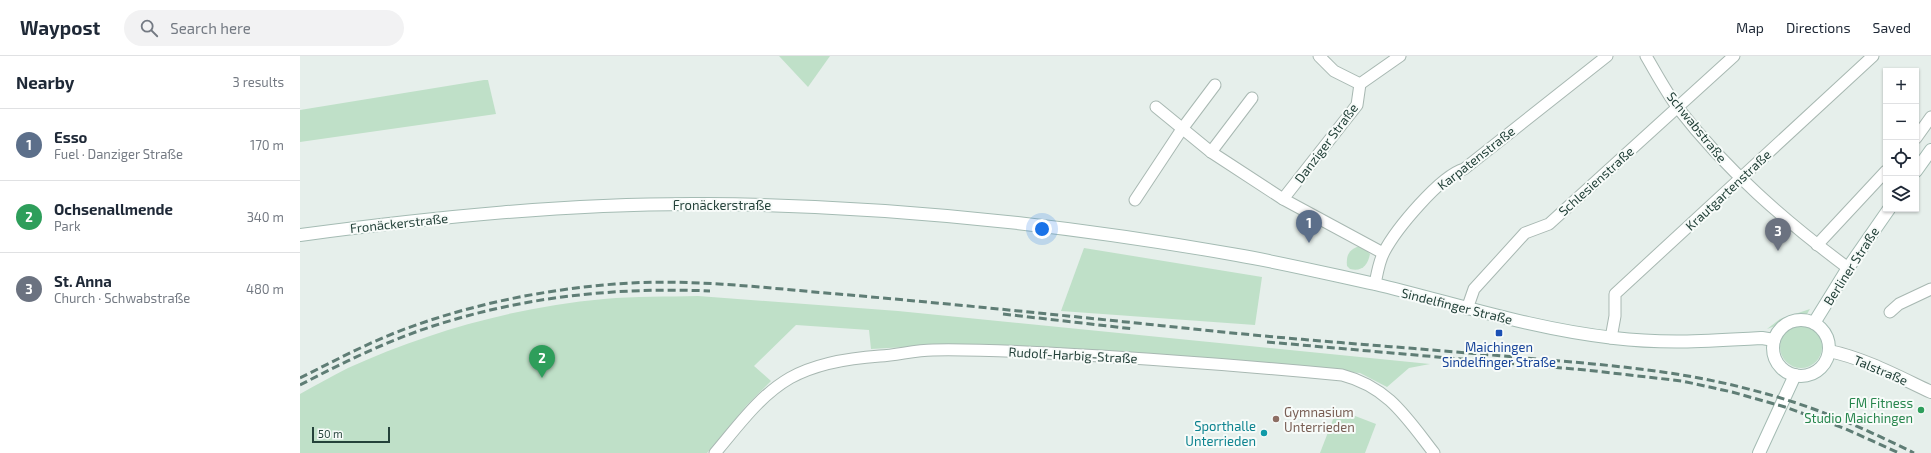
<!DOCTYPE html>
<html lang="en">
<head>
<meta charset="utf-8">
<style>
	body { margin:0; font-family:"Exo 2",sans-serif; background:#f2f2f3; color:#1f2937 }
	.controls { position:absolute; right:12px; top:12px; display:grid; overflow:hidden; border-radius:0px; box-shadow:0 1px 3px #0004 }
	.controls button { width:36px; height:36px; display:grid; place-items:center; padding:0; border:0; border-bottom:1px solid #e0e1e3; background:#fff; color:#1f2937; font:20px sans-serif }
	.scale { position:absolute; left:12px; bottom:10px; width:78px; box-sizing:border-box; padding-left:4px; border:2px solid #24423a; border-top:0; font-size:11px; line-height:14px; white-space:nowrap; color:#24423a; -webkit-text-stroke:3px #f7fbf9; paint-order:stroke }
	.you { position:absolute; left:742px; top:173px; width:14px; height:14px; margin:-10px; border:3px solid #fff; border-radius:50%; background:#1a73e8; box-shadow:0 0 0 6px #1a73e833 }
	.badge { display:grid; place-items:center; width:26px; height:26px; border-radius:50%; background:#7f5249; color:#fff; font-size:13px; font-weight:700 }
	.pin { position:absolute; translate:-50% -33px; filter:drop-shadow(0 1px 2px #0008) }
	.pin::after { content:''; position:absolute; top:21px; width:14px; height:12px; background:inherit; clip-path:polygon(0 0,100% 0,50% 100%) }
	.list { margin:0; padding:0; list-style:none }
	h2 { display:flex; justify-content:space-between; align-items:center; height:52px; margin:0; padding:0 16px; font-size:17px }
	h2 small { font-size:13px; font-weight:400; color:#747a83 }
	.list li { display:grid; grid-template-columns:26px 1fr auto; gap:12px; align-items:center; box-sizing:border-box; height:72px; padding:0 16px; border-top:1px solid #e0e1e3 }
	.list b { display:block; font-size:15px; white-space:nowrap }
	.list p { margin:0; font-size:13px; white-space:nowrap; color:#747a83 }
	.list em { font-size:13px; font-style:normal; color:#747a83 }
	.icon { flex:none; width:22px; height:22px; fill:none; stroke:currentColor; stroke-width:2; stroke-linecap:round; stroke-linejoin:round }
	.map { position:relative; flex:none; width:1631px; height:397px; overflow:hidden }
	header { display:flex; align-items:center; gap:24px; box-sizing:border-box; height:56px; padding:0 20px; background:#fff; border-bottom:1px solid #e0e1e3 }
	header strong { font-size:19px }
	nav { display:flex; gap:22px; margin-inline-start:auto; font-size:14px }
	.search { width:280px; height:36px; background:#f2f2f3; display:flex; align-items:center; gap:10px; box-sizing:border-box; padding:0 14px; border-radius:22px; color:#747a83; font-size:15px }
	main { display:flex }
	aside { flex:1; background:#fff }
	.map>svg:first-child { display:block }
	.green { fill:#bfe0c8 }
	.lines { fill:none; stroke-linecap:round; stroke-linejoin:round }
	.minor-casing { stroke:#a8b8b2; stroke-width:13 }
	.tertiary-casing { stroke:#a8b8b2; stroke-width:14 }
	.secondary-casing { stroke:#a4bbb3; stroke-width:14 }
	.minor { stroke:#fff; stroke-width:11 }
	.tertiary { stroke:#fff; stroke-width:12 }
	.secondary { stroke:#fff; stroke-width:12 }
	.rail { stroke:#5f7d75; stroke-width:3; stroke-dasharray:8 4; stroke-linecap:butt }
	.transit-dot { fill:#1a4fb4; stroke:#f7fbf9; stroke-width:1.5 }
	.leisure-dot { fill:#2e9e5b; stroke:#f7fbf9; stroke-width:1.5 }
	.education-dot { fill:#8d6e63; stroke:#f7fbf9; stroke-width:1.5 }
	.culture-dot { fill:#0f9aa8; stroke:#f7fbf9; stroke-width:1.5 }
	.labels { text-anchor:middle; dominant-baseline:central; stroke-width:4; stroke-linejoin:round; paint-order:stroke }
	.street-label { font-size:13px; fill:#24423a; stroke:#f7fbf9 }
	.transit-label { font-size:13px; fill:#164399; stroke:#f7fbf9 }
	.leisure-label { font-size:13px; fill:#27864d; stroke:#f7fbf9; text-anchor:end }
	.education-label { font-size:13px; fill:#785e54; stroke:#f7fbf9; text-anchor:start }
	.culture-label { font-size:13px; fill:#0d838f; stroke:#f7fbf9; text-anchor:end }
</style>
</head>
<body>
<header>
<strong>Waypost</strong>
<div class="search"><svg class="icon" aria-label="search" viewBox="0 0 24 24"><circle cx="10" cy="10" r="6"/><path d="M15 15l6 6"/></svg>Search here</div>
<nav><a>Map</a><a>Directions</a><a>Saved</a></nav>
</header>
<main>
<aside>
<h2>Nearby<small>3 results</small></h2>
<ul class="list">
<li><span class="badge" style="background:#5c6f8a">1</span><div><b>Esso</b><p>Fuel · Danziger Straße</p></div><em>170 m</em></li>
<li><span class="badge" style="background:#2e9e5b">2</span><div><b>Ochsenallmende</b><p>Park</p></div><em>340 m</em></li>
<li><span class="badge" style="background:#6b7280">3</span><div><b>St. Anna</b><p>Church · Schwabstraße</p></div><em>480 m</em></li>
</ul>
</aside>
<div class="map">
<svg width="1631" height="397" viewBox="0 0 1631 397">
	<rect width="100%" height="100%" fill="#e6efeb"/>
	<!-- green -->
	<g class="green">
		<path d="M479 0H530L508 31Z"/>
		<path d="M184 24H188L196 58 0 86V54Z"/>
		<path d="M1060 190 1065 193 1070 198C1068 209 1062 216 1050 213L1047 210C1046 199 1049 193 1060 190Z"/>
		<path d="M784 192 962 221 955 269 761 255Z"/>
		<path d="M398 240 598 255 1130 308 1109 312 1087 331 1060 317 784 293 659 288 571 293 569 274 496 269 454 310 471 325 446 350 407 397H0V338C16 329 32 320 48 312 129 275 216 251 304 243 335 240 367 241 398 240Z"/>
		<path d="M1510 253 1507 258 1493 261 1478 269 1467 273 1480 263Z"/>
		<circle cx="1501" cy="291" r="21"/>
		<path d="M1037 353 1076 368 1065 397H1020Z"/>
	</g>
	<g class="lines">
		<defs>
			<g id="minor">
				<path d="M1019 0 1034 15 1060 28 1100 0"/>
				<path d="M1346 0C1356 17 1366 36 1378 52 1426 114 1485 165 1548 212"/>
				<path d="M856 51 911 96 983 143 1083 197"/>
				<path d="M1616 82 1631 61"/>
				<path d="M911 96 952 42"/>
				<path d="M983 143 1057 49 1060 28"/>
				<path d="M835 144 882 73 915 29"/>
				<path d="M1517 189 1586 115"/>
				<path d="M1075 228C1077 218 1079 205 1084 196 1096 173 1140 120 1164 113L1307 0"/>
				<path d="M1167 253 1174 233 1225 177 1249 168 1434 0"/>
				<path d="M1590 256 1599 248 1631 233"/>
				<path d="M1311 282 1315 260V238L1573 0"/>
				<path d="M415 397C438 370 459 340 490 322 517 307 550 302 580 300 598 299 615 294 633 294 683 293 733 296 783 299 870 304 956 311 1042 319 1088 331 1106 361 1134 397"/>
			</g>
			<path id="tertiary" d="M1529 295C1564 302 1599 321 1631 336"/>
			<g id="secondary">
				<path d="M1616 115 1631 94"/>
				<path d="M0 179C135 161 270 147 406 148 585 149 762 168 937 199 983 207 1029 218 1075 228 1154 247 1232 273 1314 282 1363 288 1412 285 1462 282L1474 284"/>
				<circle cx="1501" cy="292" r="28"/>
				<path d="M1514 267 1548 212 1589 153"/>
				<path d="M1459 397 1495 319"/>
			</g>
		</defs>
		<!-- minor casing -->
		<use href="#minor" class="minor-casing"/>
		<!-- tertiary casing -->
		<use href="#tertiary" class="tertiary-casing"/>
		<!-- secondary casing -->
		<use href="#secondary" class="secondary-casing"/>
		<!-- minor -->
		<use href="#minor" class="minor"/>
		<!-- tertiary -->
		<use href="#tertiary" class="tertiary"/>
		<!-- secondary -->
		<use href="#secondary" class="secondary"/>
		<!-- rail -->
		<g class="rail">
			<path d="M703 258 834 273"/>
			<path d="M967 286 1286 314 1382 325 1432 336 1485 351 1546 373 1599 397"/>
			<path d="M0 322C32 306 64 289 97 276 167 249 241 234 315 228 389 222 465 232 538 238 654 248 769 260 884 272 994 284 1104 291 1214 301 1294 308 1374 313 1452 334 1508 348 1562 371 1614 397"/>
			<path d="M0 329C42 307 85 286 130 271 221 241 314 231 410 235"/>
		</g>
	</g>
	<!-- markers -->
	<rect class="transit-dot" x="1195" y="273" width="8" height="8" rx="2"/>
	<circle class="leisure-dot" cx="1621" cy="354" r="4"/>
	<circle class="education-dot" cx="976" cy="363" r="4"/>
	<circle class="culture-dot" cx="964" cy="377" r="4"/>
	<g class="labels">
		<!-- street labels -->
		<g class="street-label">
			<text transform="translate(1397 71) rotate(51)">Schwabstraße</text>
			<text transform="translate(1026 87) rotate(-53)">Danziger Straße</text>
			<text transform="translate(1176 102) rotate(-38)">Karpatenstraße</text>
			<text transform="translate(1296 125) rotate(-42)">Schlesienstraße</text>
			<text transform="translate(1428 134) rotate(-43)">Krautgartenstraße</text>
			<text x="422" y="149">Fronäckerstraße</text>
			<text transform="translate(99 167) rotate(-6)">Fronäckerstraße</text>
			<text transform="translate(1551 210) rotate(-57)">Berliner Straße</text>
			<text transform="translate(1157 250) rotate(14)">Sindelfinger Straße</text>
			<text transform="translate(773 299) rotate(3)">Rudolf-Harbig-Straße</text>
			<text transform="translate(1581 314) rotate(23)">Talstraße</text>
		</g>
		<!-- transit labels -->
		<g class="transit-label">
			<text x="1199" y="291">Maichingen<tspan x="1199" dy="15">Sindelfinger Straße</tspan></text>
		</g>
		<!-- leisure labels -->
		<g class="leisure-label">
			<text x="1613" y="347">FM Fitness<tspan x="1613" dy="15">Studio Maichingen</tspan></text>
		</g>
		<!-- education labels -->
		<g class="education-label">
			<text x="984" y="356">Gymnasium<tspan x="984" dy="15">Unterrieden</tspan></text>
		</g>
		<!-- culture labels -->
		<g class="culture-label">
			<text x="956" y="370">Sporthalle<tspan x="956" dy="15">Unterrieden</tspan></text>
		</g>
	</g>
</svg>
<div class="controls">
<button>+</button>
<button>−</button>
<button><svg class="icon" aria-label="locate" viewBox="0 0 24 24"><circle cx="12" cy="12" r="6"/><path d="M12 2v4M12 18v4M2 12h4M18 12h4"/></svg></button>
<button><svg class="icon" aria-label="layers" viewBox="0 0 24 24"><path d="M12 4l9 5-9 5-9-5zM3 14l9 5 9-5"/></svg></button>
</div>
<div class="scale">50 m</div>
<div class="you"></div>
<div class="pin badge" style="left:1009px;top:187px;background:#5c6f8a">1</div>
<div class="pin badge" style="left:242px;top:322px;background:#2e9e5b">2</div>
<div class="pin badge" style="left:1478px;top:195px;background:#6b7280">3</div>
</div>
</main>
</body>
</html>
